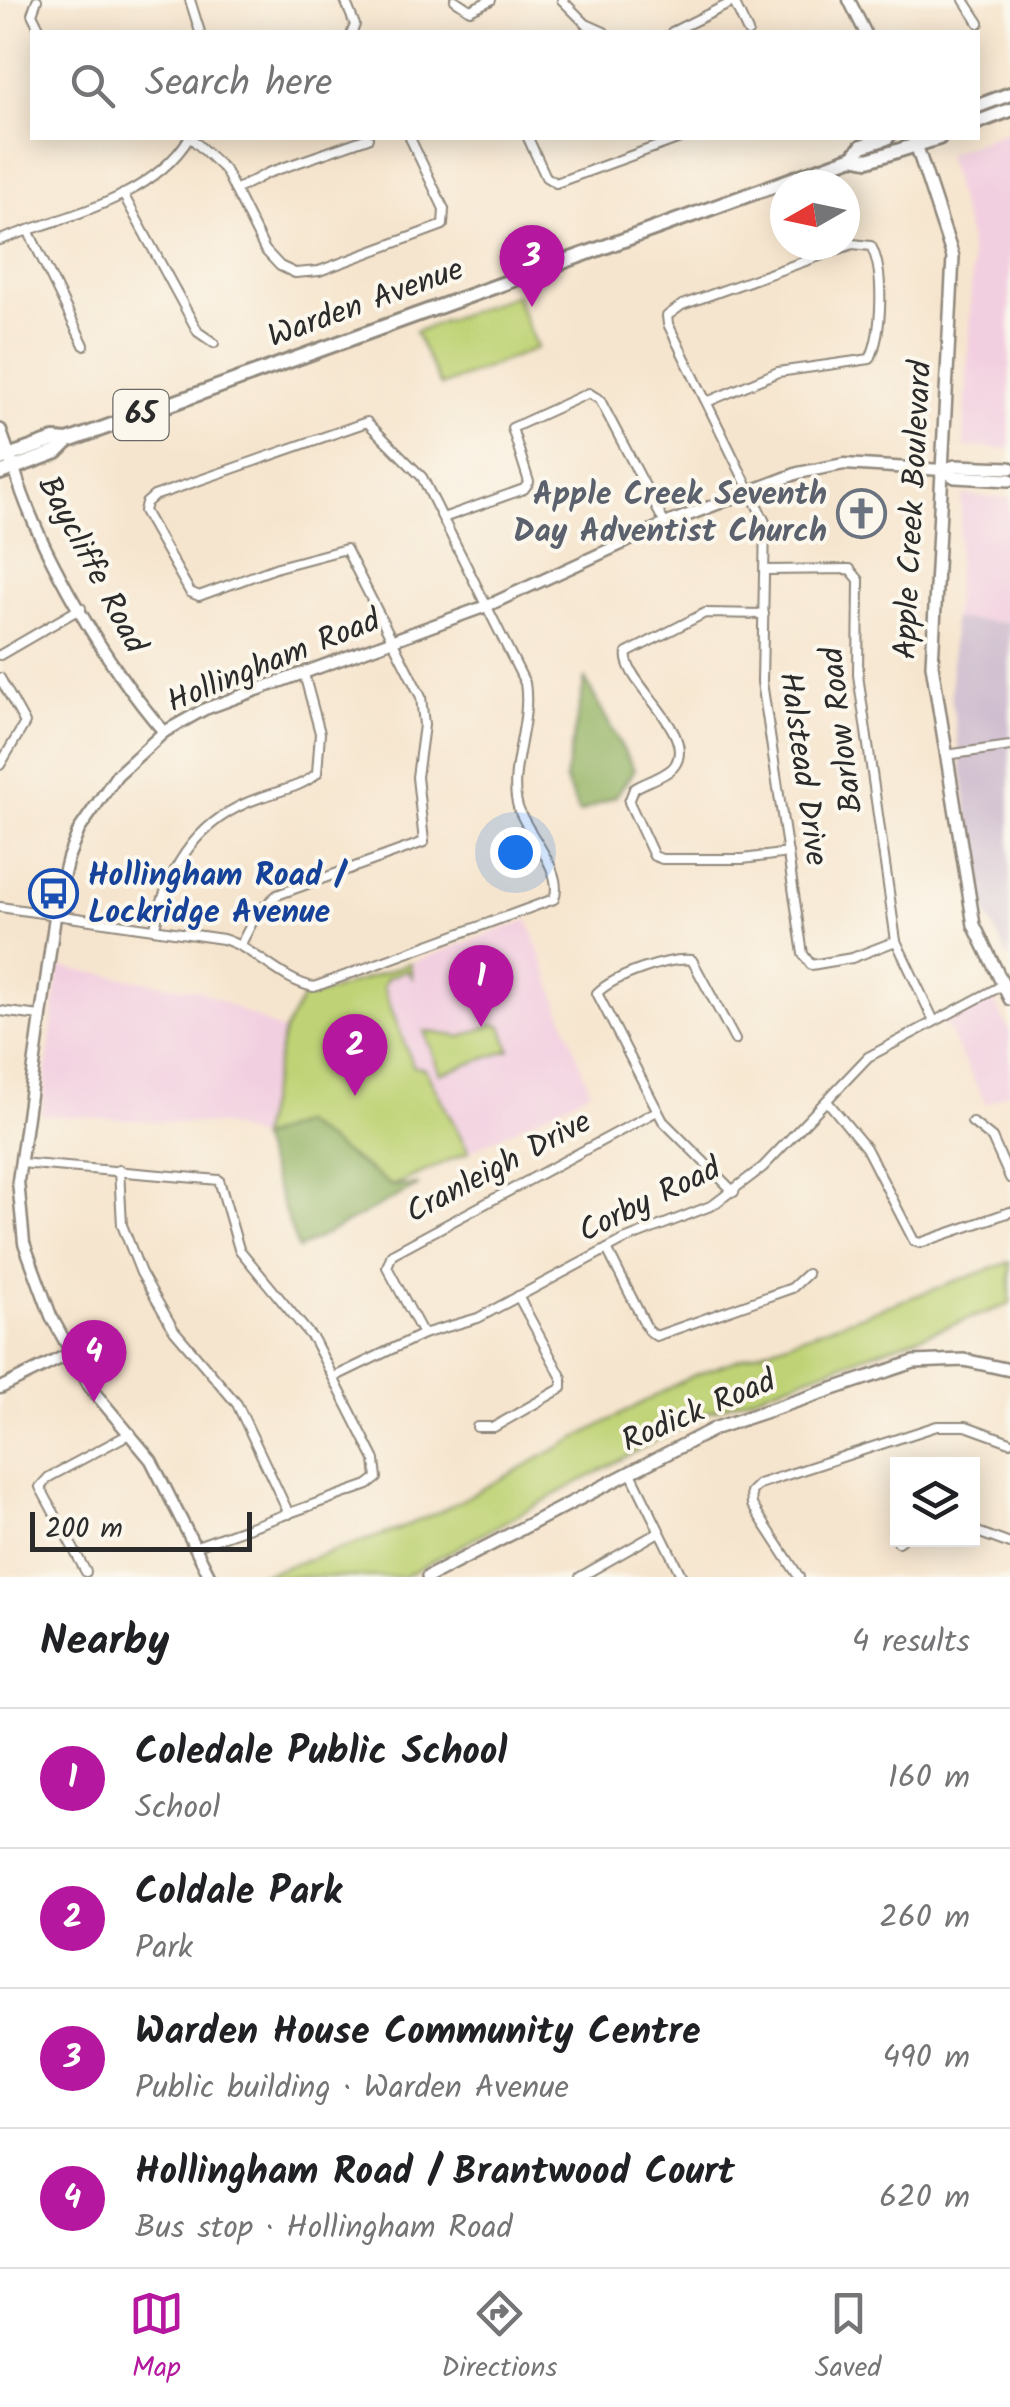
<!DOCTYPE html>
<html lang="en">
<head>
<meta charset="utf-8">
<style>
	body { margin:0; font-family:Kalam,sans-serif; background:#f2f2f2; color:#202124 }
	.controls { position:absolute; right:30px; bottom:30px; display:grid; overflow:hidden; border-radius:0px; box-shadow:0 5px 25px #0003 }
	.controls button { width:90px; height:90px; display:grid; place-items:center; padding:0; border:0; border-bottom:2px solid #e0e0e0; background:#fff; color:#202124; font:50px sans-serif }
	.compass { position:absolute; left:770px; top:170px; width:90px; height:90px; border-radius:50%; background:#fff; box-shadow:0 5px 25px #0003; rotate:261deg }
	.scale { position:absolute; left:30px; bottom:25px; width:222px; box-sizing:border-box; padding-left:10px; border:5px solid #2b2b2b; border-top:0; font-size:28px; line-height:35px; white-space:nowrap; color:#2b2b2b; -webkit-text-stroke:8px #fbf7ec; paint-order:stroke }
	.you { position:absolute; left:515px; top:852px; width:35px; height:35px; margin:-25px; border:8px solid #fff; border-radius:50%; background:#1a73e8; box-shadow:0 0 0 15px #1a73e833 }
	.badge { display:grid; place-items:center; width:65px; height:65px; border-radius:50%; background:#b5179e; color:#fff; font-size:32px; font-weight:700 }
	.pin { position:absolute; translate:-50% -82px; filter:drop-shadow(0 2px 5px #0008) }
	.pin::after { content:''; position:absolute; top:52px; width:35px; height:30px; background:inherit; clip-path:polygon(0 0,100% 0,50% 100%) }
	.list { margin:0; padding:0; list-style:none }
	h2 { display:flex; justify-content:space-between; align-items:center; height:130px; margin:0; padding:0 40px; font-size:42px }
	h2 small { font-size:32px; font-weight:400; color:#757577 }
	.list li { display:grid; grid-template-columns:65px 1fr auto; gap:30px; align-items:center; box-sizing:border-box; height:140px; padding:0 40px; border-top:2px solid #e0e0e0 }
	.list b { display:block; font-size:38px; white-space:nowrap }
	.list p { margin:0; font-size:32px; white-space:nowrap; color:#757577 }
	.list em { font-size:32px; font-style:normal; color:#757577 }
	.icon { flex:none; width:55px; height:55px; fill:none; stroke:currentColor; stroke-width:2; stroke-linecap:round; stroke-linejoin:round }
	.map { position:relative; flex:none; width:1010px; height:1577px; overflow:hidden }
	.search { position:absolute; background:#fff; box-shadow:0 5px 25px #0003; left:30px; right:30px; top:30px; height:110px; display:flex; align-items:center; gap:25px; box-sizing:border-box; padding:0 35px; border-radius:0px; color:#757577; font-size:38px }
	.sheet { height:690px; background:#fff }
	nav { display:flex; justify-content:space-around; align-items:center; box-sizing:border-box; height:140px; border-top:2px solid #e0e0e0; background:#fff; font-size:28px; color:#757577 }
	nav a { display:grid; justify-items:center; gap:5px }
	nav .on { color:#b5179e }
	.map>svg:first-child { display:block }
	.built { fill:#f2cfe0 }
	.industrial { fill:#cfbdcf }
	.green { fill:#bfd376; stroke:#757f50; stroke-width:2.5 }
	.forest { fill:#97b567; stroke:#617049; stroke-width:2.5 }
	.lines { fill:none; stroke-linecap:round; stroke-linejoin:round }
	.minor-casing { stroke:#90887c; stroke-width:12 }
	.tertiary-casing { stroke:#90887c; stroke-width:15 }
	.secondary-casing { stroke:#90887c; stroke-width:16 }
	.primary-casing { stroke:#90887c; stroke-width:18 }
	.minor { stroke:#fff; stroke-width:8 }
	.tertiary { stroke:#fff; stroke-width:10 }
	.secondary { stroke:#fff; stroke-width:11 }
	.primary { stroke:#fff; stroke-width:12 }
	.labels { text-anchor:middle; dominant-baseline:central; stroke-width:8; stroke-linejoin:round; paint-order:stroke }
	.shield { fill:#fbf7ec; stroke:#696865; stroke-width:2.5 }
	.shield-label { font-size:30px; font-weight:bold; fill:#2b2b2b }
	.street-label { font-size:32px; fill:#2b2b2b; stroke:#fbf7ec }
	.worship-label { font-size:32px; font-weight:bold; fill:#5b616d; stroke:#fbf7ec; text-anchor:end }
	.transit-label { font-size:32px; font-weight:bold; fill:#164399; stroke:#fbf7ec; text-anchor:start }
</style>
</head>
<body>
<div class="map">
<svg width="1010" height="1577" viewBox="0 0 1010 1577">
	<rect width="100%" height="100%" fill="#fbf7ec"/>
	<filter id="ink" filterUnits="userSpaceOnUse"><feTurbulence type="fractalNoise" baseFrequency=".01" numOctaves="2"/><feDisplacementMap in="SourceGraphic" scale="20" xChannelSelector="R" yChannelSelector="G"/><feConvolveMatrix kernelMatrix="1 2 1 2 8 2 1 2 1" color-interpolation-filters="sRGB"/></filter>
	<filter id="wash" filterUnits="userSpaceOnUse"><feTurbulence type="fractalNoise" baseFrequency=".0048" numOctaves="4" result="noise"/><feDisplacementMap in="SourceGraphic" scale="40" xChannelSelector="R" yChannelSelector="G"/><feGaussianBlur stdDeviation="2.25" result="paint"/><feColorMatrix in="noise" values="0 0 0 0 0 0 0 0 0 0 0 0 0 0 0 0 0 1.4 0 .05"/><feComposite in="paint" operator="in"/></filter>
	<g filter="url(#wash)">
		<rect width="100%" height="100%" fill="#f6e5ce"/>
		<!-- built -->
		<g class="built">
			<path d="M1010 130V449L964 447 972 266 969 238 946 154Z"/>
			<path d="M962 495 1010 498V623L953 619Z"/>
			<path d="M528 920 590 1091 469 1152 426 1069 413 1066 378 975Z"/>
			<path d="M59 967 199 990 284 1032 259 1139 225 1125 41 1115Z"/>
			<path d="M993 998 1010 1032V1091L986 1104 943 1020Z"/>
		</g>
		<!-- industrial -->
		<path class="industrial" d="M953 619 1010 623V961L981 903 951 695Z"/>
		<!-- green -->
		<g class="green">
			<path d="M515 295 537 348 441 386 415 332Z"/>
			<path d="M410 963 412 977 406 970 387 978 383 987 413 1066 425 1069 469 1152 392 1186 301 1123 259 1139 284 1032 305 993 323 994Z"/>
			<path d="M494 1024 502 1026 510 1050 440 1074 424 1031 462 1037Z"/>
			<path d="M1010 1262V1304L709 1412 403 1577H255L397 1530 445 1509 692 1376Z"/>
		</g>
		<!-- forest -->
		<g class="forest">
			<path d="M585 679 634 770 616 796 579 813 565 779Z"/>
			<path d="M301 1123 392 1186 419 1185 298 1249 259 1139Z"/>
		</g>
	</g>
	<g filter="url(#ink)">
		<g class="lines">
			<defs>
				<g id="minor">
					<path d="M37 0 32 14 41 32"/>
					<path d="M190 0 200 32"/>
					<path d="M345 0 355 25 352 32"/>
					<path d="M455 0 470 10 491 0"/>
					<path d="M562 0 586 24 604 32"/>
					<path d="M733 0 748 32"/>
					<path d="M964 0 979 23"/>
					<path d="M672 32 737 0"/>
					<path d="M191 138 225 170 265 250 280 266 295 273 319 271 443 225 444 209 410 138"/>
					<path d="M528 138 546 177 556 183 680 138"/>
					<path d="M235 190 268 173 368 138"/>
					<path d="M123 194 198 332 214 343"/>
					<path d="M28 230 84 345"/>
					<path d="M0 240C64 216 151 200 189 138"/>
					<path d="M707 402 778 372 870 359C882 333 885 272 871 246L853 244 682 305 667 316 668 324 765 522 762 682 803 954 811 965 852 958 896 941"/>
					<path d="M443 518 524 489 529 482 512 428 589 393 600 400 665 524"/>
					<path d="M767 570 850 569 859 580 858 675 896 941 934 1021"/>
					<path d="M764 614 705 613 627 653C621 680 697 732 675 765 668 776 644 782 634 789L629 802 654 856 662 859H743L788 853"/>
					<path d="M0 655 81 608"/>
					<path d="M0 678 25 723 0 765"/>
					<path d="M946 755 1010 746"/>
					<path d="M0 907 223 939C256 949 280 980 314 987L554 899C565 871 526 833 518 807 507 771 532 725 525 683L422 477 367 422 154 496 146 503 144 511 190 592 199 596 278 567 346 549 421 697 424 725 417 777 424 842 277 895 257 913 241 944"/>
					<path d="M155 927C168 866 198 819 259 798 278 791 303 787 317 773L320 733 304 674"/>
					<path d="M0 1011 40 1016"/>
					<path d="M827 1101 866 1148 914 1241 920 1243 1010 1212"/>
					<path d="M972 1122 992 1138 1010 1178"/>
					<path d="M20 1163 219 1180 239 1249 314 1340 375 1460 377 1478 368 1485 194 1547"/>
					<path d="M119 1170 122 1225 141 1273 174 1330 237 1404 289 1514"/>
					<path d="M734 1192 663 1121 597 993C614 976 669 957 692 960L735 1040"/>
					<path d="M607 1249 648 1330 656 1336 792 1288 807 1274"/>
					<path d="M423 1334 387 1267 392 1254 657 1111"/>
					<path d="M334 1377 423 1334 478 1318 624 1240 713 1205 763 1167 868 1057 1003 985"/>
					<path d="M477 1427H494L562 1388V1378L518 1296"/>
					<path d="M630 1471 682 1577"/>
					<path d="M972 1530 1010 1544"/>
					<path d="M898 1542 901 1540"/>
					<path d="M86 1572 40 1487 49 1477 131 1433"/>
					<path d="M580 1577 659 1532"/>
					<path d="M799 1577 752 1505 751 1492 759 1484 937 1426H966L1010 1442"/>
				</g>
				<g id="tertiary">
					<path d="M849 0 865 32"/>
					<path d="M14 468C38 551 107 666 164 732"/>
					<path d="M0 1388 71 1353"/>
					<path d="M210 1577 151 1460 90 1387 51 1316 24 1243 18 1181 57 902 68 858 79 830 117 775 164 732 205 709 489 605 665 524 798 473 844 464 943 470"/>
				</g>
				<g id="secondary">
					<path d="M914 138 953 257 932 665 974 925 1010 999"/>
					<path d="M0 430 12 464"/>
					<path d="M943 470 955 477 1010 480"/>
					<path d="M943 470 955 466 1010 468"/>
					<path d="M428 1577 716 1428 914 1362 964 1360 1010 1370"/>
				</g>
				<g id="primary">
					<path d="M978 106 1010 94"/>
					<path d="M978 122 1010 110"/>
					<path d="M853 157 862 146 887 138"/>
					<path d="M0 459 54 440 68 441 853 157 868 160 939 138"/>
					<path d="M0 473 57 452 68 441"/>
				</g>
			</defs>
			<!-- minor casing -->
			<use href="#minor" class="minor-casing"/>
			<!-- tertiary casing -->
			<use href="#tertiary" class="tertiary-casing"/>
			<!-- secondary casing -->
			<use href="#secondary" class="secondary-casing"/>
			<!-- primary casing -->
			<use href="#primary" class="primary-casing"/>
			<!-- minor -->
			<use href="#minor" class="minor"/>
			<!-- tertiary -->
			<use href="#tertiary" class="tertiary"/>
			<!-- secondary -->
			<use href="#secondary" class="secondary"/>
			<!-- primary -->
			<use href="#primary" class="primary"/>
		</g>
	</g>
	<!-- icons -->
	<defs>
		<symbol id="church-ring" viewBox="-11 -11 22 22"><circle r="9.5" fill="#fbf7ec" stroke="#6b7280" stroke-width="1.5"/><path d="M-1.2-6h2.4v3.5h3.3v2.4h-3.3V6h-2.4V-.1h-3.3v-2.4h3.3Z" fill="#6b7280"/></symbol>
		<symbol id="bus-ring" viewBox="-11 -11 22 22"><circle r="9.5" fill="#fbf7ec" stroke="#1a4fb4" stroke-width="1.5"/><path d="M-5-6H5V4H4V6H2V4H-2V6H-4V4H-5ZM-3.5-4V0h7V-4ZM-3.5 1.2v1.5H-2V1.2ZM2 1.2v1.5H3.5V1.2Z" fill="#1a4fb4"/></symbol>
	</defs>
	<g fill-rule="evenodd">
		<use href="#church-ring" x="834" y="486" width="55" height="55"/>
		<use href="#bus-ring" x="26" y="866" width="55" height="55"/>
	</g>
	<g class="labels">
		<!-- shield labels -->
		<rect class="shield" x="113.5" y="390" width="55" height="50" rx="8"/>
		<g class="shield-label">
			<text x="141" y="415">65</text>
		</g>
		<!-- street labels -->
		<g class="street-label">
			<text transform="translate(366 304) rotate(-20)">Warden Avenue</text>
			<text transform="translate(914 510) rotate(-87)">Apple Creek Boulevard</text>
			<text transform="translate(91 565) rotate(62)">Baycliffe Road</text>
			<text transform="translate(274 662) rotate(-22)">Hollingham Road</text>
			<text transform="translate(843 730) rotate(-97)">Barlow Road</text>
			<text transform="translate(802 769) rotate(82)">Halstead Drive</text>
			<text transform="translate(499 1168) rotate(-28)">Cranleigh Drive</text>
			<text transform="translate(650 1201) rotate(-26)">Corby Road</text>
			<text transform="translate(699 1412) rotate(-23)">Rodick Road</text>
		</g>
		<!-- worship labels -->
		<g class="worship-label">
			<text x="827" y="495">Apple Creek Seventh<tspan x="827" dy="37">Day Adventist Church</tspan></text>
		</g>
		<!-- transit labels -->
		<g class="transit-label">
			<text x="88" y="876">Hollingham Road /<tspan x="88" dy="37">Lockridge Avenue</tspan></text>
		</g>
	</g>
</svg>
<div class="controls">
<button><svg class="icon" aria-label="layers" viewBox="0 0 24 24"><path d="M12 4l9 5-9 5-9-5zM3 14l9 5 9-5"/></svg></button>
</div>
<svg class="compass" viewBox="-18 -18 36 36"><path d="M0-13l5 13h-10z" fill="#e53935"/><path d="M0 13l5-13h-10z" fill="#757577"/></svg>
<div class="scale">200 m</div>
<div class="you"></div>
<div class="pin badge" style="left:481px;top:1027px">1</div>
<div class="pin badge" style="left:355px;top:1096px">2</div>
<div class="pin badge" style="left:532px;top:307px">3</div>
<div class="pin badge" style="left:94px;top:1402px">4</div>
<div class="search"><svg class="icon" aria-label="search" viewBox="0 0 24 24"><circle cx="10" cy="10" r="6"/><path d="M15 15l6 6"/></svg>Search here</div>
</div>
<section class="sheet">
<h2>Nearby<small>4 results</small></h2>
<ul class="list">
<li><span class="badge">1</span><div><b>Coledale Public School</b><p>School</p></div><em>160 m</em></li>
<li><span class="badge">2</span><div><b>Coldale Park</b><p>Park</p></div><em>260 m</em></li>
<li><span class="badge">3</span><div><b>Warden House Community Centre</b><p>Public building · Warden Avenue</p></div><em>490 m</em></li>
<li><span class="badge">4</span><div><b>Hollingham Road / Brantwood Court</b><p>Bus stop · Hollingham Road</p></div><em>620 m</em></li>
</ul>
</section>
<nav>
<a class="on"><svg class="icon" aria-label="map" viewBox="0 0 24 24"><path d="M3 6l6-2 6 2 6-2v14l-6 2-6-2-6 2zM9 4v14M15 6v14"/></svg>Map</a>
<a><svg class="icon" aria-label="directions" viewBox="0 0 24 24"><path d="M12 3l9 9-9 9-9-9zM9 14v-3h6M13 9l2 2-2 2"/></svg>Directions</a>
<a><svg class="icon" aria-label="saved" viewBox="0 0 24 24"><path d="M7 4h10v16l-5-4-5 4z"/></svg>Saved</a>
</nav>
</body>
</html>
